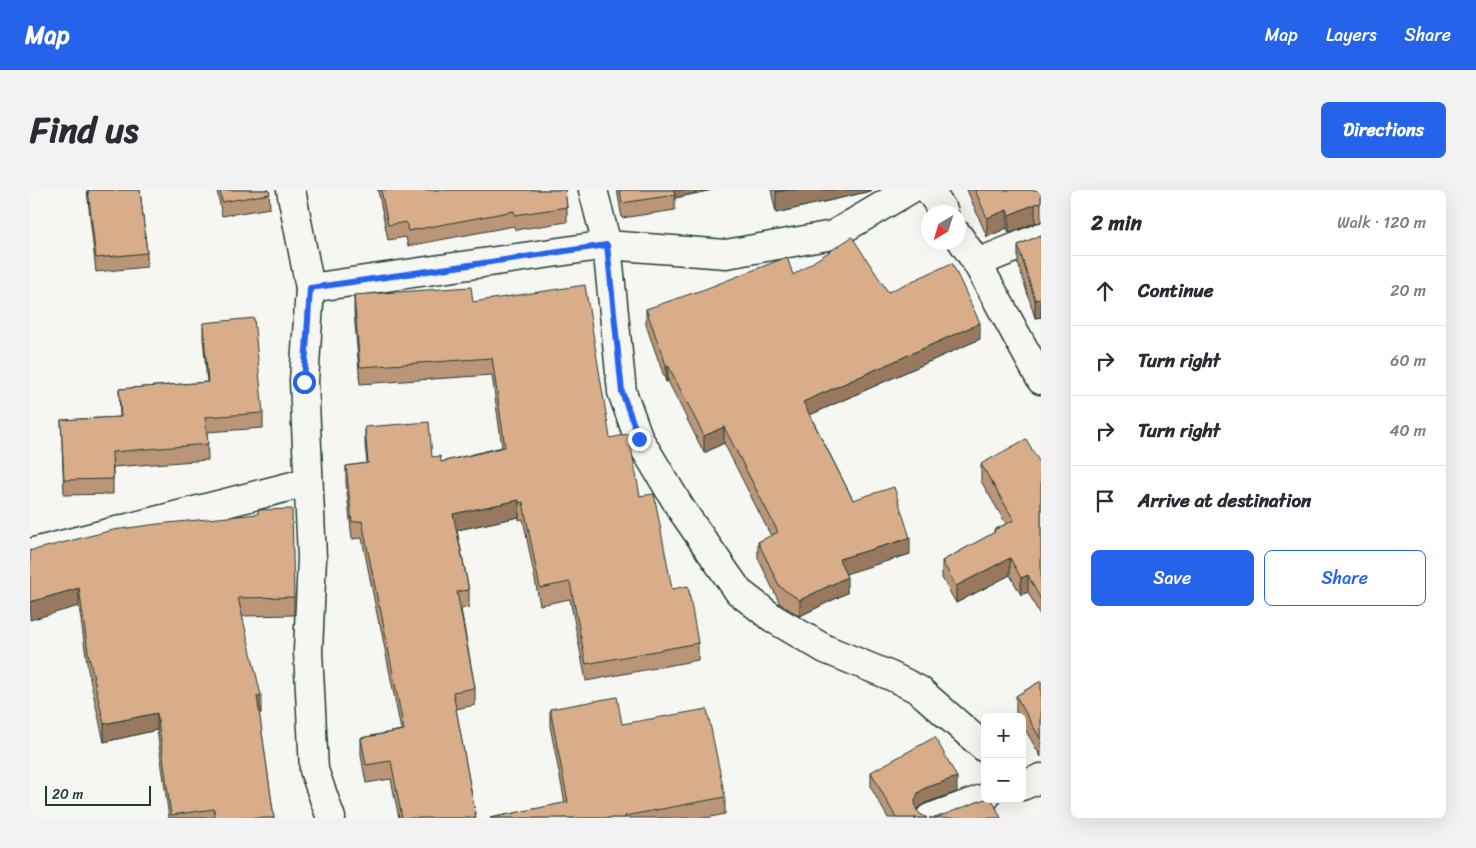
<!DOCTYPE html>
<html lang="en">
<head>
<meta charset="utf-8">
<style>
	body { margin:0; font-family:Sriracha,sans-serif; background:#f2f2f3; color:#2b2b33 }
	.controls { position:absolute; right:15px; bottom:15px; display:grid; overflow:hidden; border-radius:8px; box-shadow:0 5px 20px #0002 }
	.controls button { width:45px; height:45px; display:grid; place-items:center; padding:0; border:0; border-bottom:1px solid #e1e1e2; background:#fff; color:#2b2b33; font:25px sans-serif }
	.compass { position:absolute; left:891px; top:15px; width:45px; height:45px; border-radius:50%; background:#fff; box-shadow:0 5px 20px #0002; rotate:218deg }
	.scale { position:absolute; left:15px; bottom:12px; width:106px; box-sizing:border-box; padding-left:5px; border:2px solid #1f3d34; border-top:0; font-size:14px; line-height:18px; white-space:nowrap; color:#1f3d34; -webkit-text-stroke:4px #f6f6f2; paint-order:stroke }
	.stop { position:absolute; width:15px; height:15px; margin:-11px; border:4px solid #2563eb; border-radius:50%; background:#fff }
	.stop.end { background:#2563eb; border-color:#fff; box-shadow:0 1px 5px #0008 }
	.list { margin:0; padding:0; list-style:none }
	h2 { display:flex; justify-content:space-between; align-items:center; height:65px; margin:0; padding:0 20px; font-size:21px }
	h2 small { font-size:16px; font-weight:400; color:#7c7c81 }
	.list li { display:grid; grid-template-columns:32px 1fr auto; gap:15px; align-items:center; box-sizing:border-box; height:70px; padding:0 20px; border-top:1px solid #e1e1e2 }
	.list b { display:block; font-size:19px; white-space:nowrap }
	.list em { font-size:16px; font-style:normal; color:#7c7c81 }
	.actions { display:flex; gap:10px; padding:15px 20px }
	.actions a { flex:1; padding:11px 0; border:1px solid #2563eb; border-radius:8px; text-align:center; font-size:18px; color:#2563eb }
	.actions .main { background:#2563eb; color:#fff }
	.icon { flex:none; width:28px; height:28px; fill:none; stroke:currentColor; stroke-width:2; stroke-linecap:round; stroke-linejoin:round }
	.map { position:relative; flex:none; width:1011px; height:628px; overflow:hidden; border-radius:8px }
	header { display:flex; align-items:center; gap:30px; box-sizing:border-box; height:70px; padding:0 25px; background:#2563eb; color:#fff }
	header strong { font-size:24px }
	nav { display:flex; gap:28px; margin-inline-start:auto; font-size:18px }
	.intro { display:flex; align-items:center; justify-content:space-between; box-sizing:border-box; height:120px; padding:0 30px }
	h1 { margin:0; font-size:35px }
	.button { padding:12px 22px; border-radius:8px; background:#2563eb; color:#fff; font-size:18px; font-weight:700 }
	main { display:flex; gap:30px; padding:0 30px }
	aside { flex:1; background:#fff; border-radius:8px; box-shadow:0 5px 20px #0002 }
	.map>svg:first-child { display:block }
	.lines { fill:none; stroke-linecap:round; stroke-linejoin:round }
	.street-casing { stroke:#1f3d34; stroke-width:31 }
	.street { stroke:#f6f6f2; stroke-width:28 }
	.wall { fill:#bb9577; stroke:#1f3d34 }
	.shaded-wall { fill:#987961; stroke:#1f3d34 }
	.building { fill:#d9ad8a; stroke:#1f3d34 }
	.route { stroke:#2563eb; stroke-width:6 }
</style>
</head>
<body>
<header>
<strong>Map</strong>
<nav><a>Map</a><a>Layers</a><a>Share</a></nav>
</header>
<div class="intro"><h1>Find us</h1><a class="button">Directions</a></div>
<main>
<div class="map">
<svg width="1011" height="628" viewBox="0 0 1011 628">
	<rect width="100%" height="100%" fill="#f6f6f2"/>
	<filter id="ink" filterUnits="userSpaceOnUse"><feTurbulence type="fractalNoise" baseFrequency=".02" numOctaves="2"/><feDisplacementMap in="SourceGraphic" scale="10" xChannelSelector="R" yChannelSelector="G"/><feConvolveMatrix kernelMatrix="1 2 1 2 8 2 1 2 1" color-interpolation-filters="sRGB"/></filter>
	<g filter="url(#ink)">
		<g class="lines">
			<defs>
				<g id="street">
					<path d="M261 0 280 98 274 191 282 368 278 461 284 580 301 628"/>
					<path d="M563 0 577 55 592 202 609 249 651 319 709 402 744 429 795 459 861 486 889 500 955 558"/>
					<path d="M899 0 914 22"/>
					<path d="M928 45 947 73 1011 190"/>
					<path d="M947 73 1011 47"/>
					<path d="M280 98 577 55 696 64 803 45 879 0"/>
					<path d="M0 363 278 292"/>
					<path d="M992 596 1011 588"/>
					<path d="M900 628 955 608"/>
				</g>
			</defs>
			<!-- street casing -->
			<use href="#street" class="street-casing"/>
			<!-- street -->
			<use href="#street" class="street"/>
		</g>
		<!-- wall -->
		<g class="wall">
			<path d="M57 0H110L117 63V77L66 82Z"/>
			<path d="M187 0H239L240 18 192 26Z"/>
			<path d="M348 0H535L537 17V32L485 40 484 36 378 56 376 47 358 50Z"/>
			<path d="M587 0H682L645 8V20L592 28Z"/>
			<path d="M741 0H841V1L746 23Z"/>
			<path d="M937 0H1011V32L1005 33 979 43 977 38 957 47Z"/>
			<path d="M1011 45V128V127L1005 128 988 73V55Z"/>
			<path d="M763 85 858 102 950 149 780 225 823 310 880 364 816 383 817 403 770 426 750 414 728 368V352L741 346 694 253 674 263 638 191 636 192 616 135V119Z"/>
			<path d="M324 105 443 112 580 248 610 306 642 399 668 453V470L556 491 540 409 510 415 493 329 489 330V327L427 340 439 400V417L431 419 445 498V515L426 519 446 628H369L361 589 336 593 331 565V548L371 540 350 434H349L332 348 322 349 316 293V276L337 273 335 255V237L411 272 472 257 462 185 330 194 324 122Z"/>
			<path d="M173 133 233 223V238L177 242 178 270 83 277V304L34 305 31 230 90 227 89 199 177 192 173 148Z"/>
			<path d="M951 274 1011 275V427L998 402 991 405 980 385 926 413 912 388V371L964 343V340L976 334 951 291Z"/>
			<path d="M4 360 264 407V425L212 426 231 523H229L244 628H139L127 540 74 552 58 480 49 416Z"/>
			<path d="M1011 491V567L992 534V527H988L986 523V506Z"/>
			<path d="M520 519 592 534 695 607V624L676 628H460L535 613 520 536Z"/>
			<path d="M841 582 927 602 895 613 888 618 887 621 890 624 897 628H858L841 598Z"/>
		</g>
		<!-- shaded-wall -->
		<g class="shaded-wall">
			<path d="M643 0H682L645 8V5Z"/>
			<path d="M756 0H841V1L746 23V2Z"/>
			<path d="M1005 14V33L979 43V25Z"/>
			<path d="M977 20V38L957 47V28Z"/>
			<path d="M1011 108V127L1005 128V110Z"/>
			<path d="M950 133V149L773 228V212Z"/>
			<path d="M636 175H638V191L636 192Z"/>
			<path d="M694 237V253L674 263V246Z"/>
			<path d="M489 310V327L423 341V324Z"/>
			<path d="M880 348V364L809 386V369Z"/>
			<path d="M980 368V385L926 413V396Z"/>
			<path d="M998 385V402L991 405V388Z"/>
			<path d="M817 387V403L770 426V410Z"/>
			<path d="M49 398V416L0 430V412Z"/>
			<path d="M231 505V523H227V506Z"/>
			<path d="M127 523V540L74 552V534Z"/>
			<path d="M927 587V602L895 613 888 618 885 626V611L888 603 895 598Z"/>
		</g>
		<!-- building -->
		<g class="building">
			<path d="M58 0H110L117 63 66 68Z"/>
			<path d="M190 0H239L240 4 192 12Z"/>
			<path d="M351 0H535L537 17 485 25 484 21 378 41 376 32 358 35Z"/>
			<path d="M590 0H644L645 5 592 13Z"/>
			<path d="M746 0H756L746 2Z"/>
			<path d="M945 0H1011V13L1005 14 979 25 977 20 957 28Z"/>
			<path d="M1011 45V110V108L1005 110 988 55Z"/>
			<path d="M822 47 858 102 922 73 950 133 773 212 823 310 864 297 880 348 809 369 817 387 770 410 750 397 728 352 748 342 694 237 674 246 638 175H636L616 119 675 99 757 67 763 85Z"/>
			<path d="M555 95 580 248 598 244 599 246 610 306 624 304 642 399 658 396 668 453 556 474 540 392 510 398 493 312 489 313V310L423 324 439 400 427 402 445 498 423 502 446 628H372L361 571 336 575 331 548 374 540 350 417H349L332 331 322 332 316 276 338 273 335 237 399 232 402 267 410 266 411 272 475 257 462 168 330 177 324 105 441 97 443 112Z"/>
			<path d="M224 128 233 223 175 227 178 254 82 262 83 289 34 290 31 230 91 227 89 199 178 192 173 133Z"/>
			<path d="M996 249 1011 275V410L998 385 991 388 980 368 926 396 912 371 965 342 964 340 984 330 951 274Z"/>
			<path d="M262 319 264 407 208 408 231 505 227 506 244 628H185L184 619 141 625 127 523 74 534 58 462 49 398 0 412V360H4L83 340 128 334 228 324V320Z"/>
			<path d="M1011 491V550L986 506Z"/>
			<path d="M587 507 592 534 677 519 695 607 595 626V628H460L538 612 520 519Z"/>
			<path d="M905 547 927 587 895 598 888 603 885 611 886 619 890 624 897 628H866L841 582Z"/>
			<path d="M955 609H962L971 628H899H905Z"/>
		</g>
	</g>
	<g class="lines" filter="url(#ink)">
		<!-- route -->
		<path class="route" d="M274 192 280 98 577 55 592 202 609 249"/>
	</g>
</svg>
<div class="controls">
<button>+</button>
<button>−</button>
</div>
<svg class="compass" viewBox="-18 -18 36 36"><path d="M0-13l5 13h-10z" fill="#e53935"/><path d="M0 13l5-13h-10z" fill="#7c7c81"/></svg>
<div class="scale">20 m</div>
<div class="stop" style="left:274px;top:192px"></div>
<div class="stop end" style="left:609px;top:249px"></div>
</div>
<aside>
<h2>2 min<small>Walk · 120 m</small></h2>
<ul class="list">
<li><svg class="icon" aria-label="ahead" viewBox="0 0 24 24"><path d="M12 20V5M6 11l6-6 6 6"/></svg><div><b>Continue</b></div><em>20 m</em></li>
<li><svg class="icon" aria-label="right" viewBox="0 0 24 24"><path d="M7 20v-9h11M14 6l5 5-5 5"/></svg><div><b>Turn right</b></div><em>60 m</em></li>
<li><svg class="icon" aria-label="right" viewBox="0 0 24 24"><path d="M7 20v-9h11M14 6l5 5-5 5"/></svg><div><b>Turn right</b></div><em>40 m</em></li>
<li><svg class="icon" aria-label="arrive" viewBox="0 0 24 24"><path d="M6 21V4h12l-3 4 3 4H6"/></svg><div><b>Arrive at destination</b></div></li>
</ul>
<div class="actions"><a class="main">Save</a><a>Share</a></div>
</aside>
</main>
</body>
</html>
